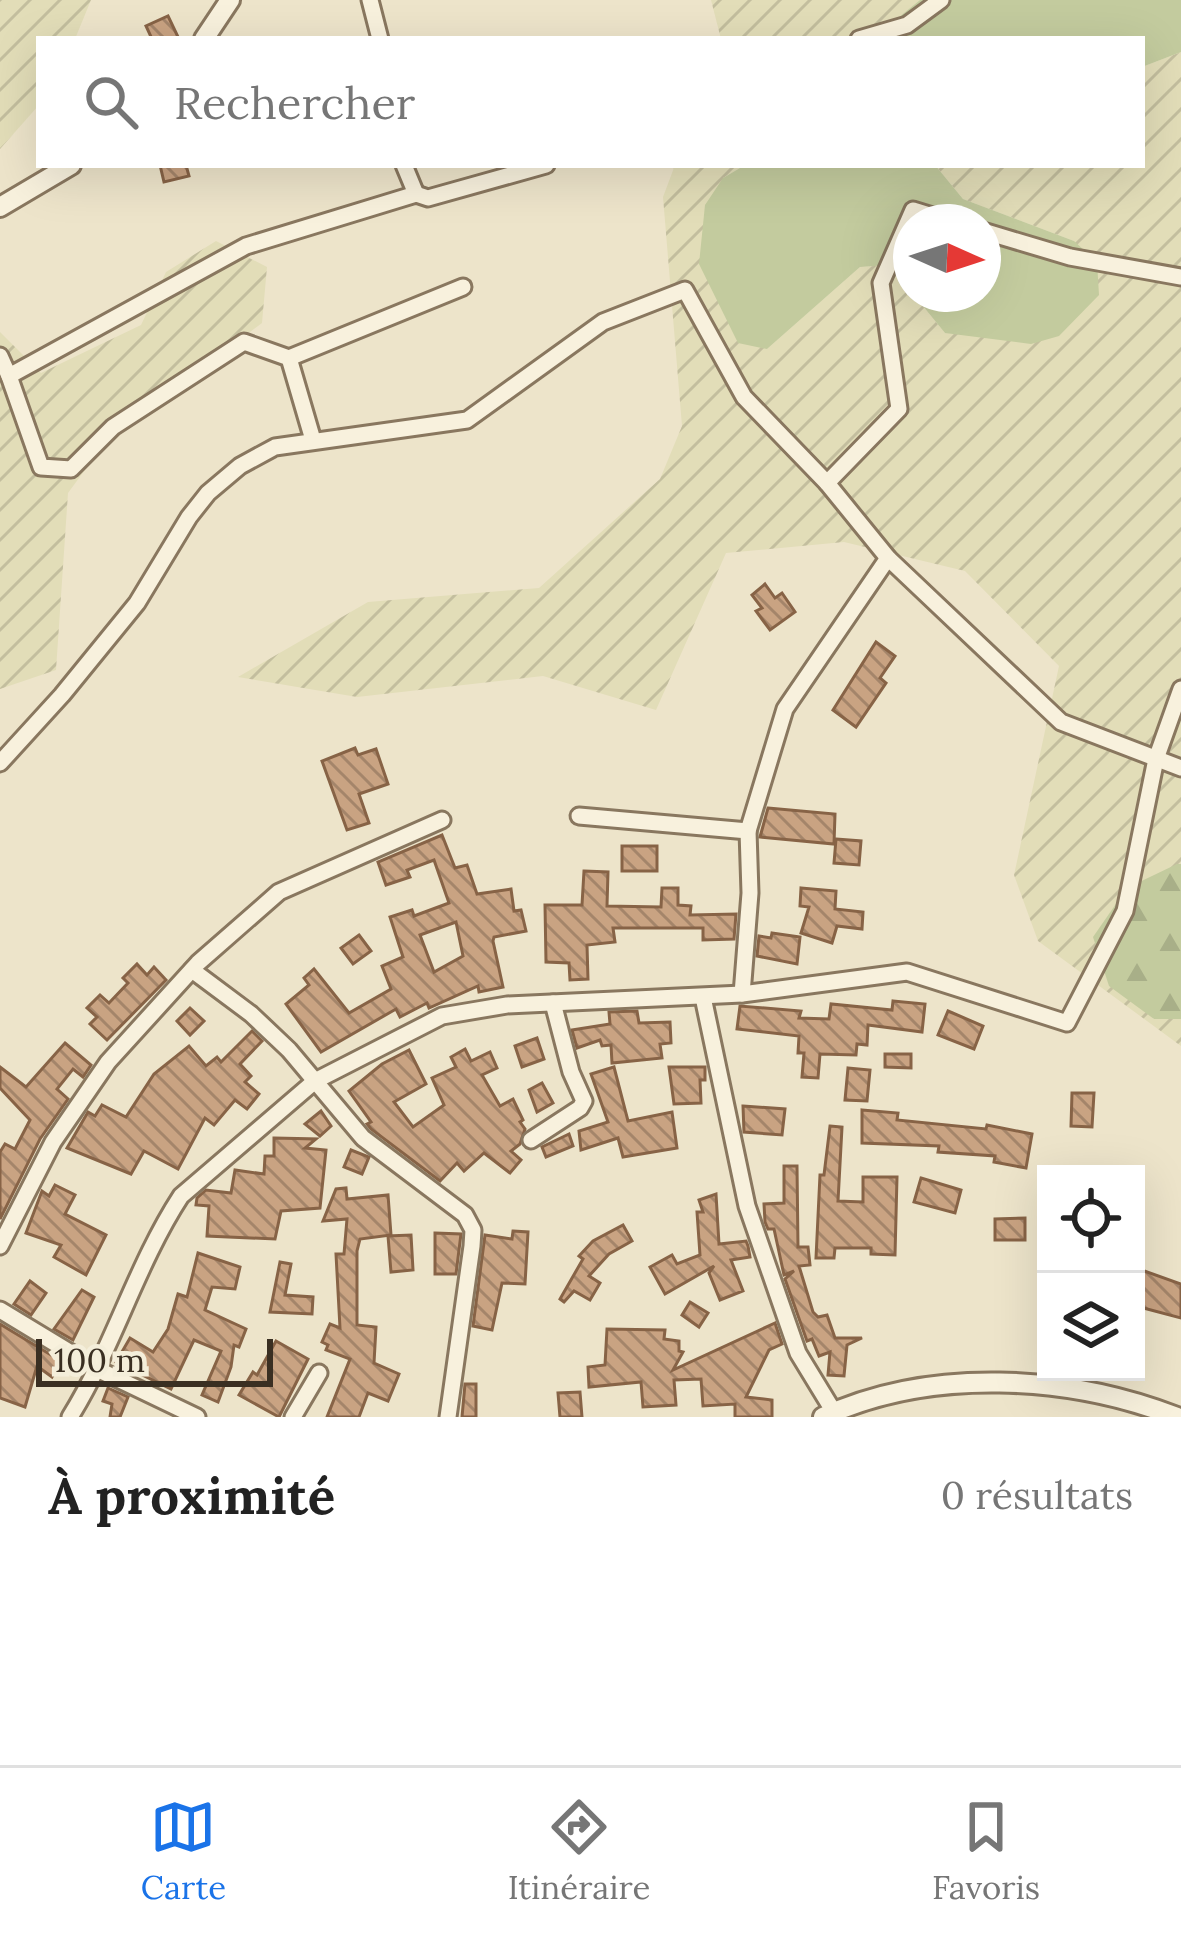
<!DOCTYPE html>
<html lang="fr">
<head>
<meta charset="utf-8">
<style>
	body { margin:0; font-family:Lora,serif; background:#f6f6f6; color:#222 }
	.controls { position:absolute; right:36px; bottom:36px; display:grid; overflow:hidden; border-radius:0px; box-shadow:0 12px 48px #0002 }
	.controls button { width:108px; height:108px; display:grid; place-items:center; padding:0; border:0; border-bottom:3px solid #e0e0e0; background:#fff; color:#222; font:60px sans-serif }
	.compass { position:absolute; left:893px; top:204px; width:108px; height:108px; border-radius:50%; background:#fff; box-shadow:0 12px 48px #0002; rotate:93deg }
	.scale { position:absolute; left:36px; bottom:30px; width:237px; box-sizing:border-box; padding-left:12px; border:6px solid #3a2f22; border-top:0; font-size:33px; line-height:42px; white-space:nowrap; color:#3a2f22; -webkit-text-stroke:9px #f4eeda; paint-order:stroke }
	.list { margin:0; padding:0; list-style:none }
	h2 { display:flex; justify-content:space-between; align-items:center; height:156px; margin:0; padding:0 48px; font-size:51px }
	h2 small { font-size:39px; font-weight:400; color:#767676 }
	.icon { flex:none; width:66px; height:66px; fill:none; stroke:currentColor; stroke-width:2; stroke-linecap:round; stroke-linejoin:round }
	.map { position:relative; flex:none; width:1181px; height:1417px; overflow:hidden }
	.search { position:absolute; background:#fff; box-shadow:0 12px 48px #0002; left:36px; right:36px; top:36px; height:132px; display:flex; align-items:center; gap:30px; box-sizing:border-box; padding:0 42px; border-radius:0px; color:#767676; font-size:45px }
	.sheet { height:348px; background:#fff }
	nav { display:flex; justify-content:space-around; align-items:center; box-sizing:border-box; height:168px; border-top:3px solid #e0e0e0; background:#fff; font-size:33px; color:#767676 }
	nav a { display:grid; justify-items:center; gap:6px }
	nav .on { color:#1a73e8 }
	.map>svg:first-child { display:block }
	.farmland { fill:url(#farmland-furrows) }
	.grass { fill:#c3cb9e }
	.forest { fill:url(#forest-firs) }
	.building { fill:url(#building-back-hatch); stroke:#876346; stroke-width:3; fill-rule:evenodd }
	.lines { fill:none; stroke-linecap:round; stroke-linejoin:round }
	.minor-casing { stroke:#89775f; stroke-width:21 }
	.tertiary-casing { stroke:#89775f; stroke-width:24 }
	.minor { stroke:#f8f1dd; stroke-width:15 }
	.tertiary { stroke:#f8f1dd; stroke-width:18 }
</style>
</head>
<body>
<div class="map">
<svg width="1181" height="1417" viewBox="0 0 1181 1417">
	<defs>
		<pattern id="farmland-furrows" width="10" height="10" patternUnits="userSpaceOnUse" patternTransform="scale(3)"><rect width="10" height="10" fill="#e2ddb8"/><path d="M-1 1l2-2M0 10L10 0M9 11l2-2" fill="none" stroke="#c3be9e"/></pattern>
		<pattern id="forest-firs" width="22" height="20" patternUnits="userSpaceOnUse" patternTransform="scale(3)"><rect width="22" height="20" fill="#c3cb9e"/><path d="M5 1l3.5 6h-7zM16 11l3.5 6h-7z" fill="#a8af88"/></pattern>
		<pattern id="building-back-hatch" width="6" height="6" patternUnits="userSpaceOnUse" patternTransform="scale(3)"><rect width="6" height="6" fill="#c9a382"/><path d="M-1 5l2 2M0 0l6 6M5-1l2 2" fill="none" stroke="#a4856a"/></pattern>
	</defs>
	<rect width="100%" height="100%" fill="#ede4ca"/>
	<!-- farmland -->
	<g class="farmland">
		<path d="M0 0H91L75 39H39V105L0 149Z"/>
		<path d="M711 0H920L872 39H721Z"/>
		<path d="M1181 52V864H1177L1153 1019H1181V1046L1038 941 1014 875 1059 666 965 571 844 542 726 553 656 710 543 676 357 697 238 677 368 602 539 588 660 479 682 426 663 197 675 165H745L723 178 767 349 860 267 889 265 945 333 1074 241 963 199 935 165H1142V67Z"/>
		<path d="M216 241 267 267 262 323 110 436 68 493 56 670 0 689V332L41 373 141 325 166 272Z"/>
	</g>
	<!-- grass -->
	<g class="grass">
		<path d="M920 0H1181V52L1142 67V39H872Z"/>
		<path d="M745 165H935L963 199 1074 241 1097 262 1099 295 1059 336 1031 344 945 333 913 294H983V222H911V292L889 265 860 267 767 349 738 343 699 264 705 205 723 178Z"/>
	</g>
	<!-- forest -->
	<path class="forest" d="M1177 864H1181V1019H1154L1109 986 1093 937 1127 888Z"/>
	<!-- building -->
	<g class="building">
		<path d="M168 16 179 39H152L146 26Z"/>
		<path d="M160 165H186L189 176 164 182Z"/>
		<path d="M765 584 775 598 782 593 795 612 770 630 756 611 762 608 752 595Z"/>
		<path d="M876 642 895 656 880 678 886 683 856 727 833 710Z"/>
		<path d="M355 748 358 755 376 749 388 784 359 794 369 823 347 830 322 761Z"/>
		<path d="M768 808 835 814 834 844 760 837Z"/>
		<path d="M442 835 455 868 467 865 477 894 511 889 514 911 521 910 526 931 494 937 493 941 503 987 479 992 478 986 429 1008 427 1003 400 1017 396 1009 321 1052 286 1004 309 985 304 978 314 969 349 1013 391 989 382 966 403 957 390 917 412 910 414 916 449 903 434 860 407 870 410 877 386 885 378 862ZM456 922 463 956 434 972 420 935Z"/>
		<path d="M836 839 861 841 859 865 834 863Z"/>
		<rect x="622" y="846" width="35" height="25"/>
		<path d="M584 871 608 872 607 906 661 907 662 888H678V905L691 906 690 915 736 914 734 939 703 940V928H613L615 942 587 945 588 979 570 980 569 963 546 962 545 905H582Z"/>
		<path d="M801 888 836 891 835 909 863 912 862 929 837 926 832 943 801 933 809 907 800 906Z"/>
		<path d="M772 933 800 937 797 964 757 956 759 936 771 938Z"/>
		<path d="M359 935 371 951 353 964 341 948Z"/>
		<path d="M137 964 147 975 154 967 166 980 107 1040 90 1024 97 1017 87 1008 100 995 109 1003 128 983 123 978Z"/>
		<path d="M893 1001 925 1004 922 1032 868 1025 867 1045 857 1044 856 1055 820 1054 818 1078 802 1077 804 1053H798L799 1036 737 1029 740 1006 801 1011 799 1018 829 1019 831 1004 892 1010Z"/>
		<path d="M190 1008 204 1021 190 1035 177 1021Z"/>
		<path d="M637 1011 639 1023 670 1022 671 1043 660 1044 662 1058 612 1063 611 1045 602 1046 600 1040 577 1048 572 1030 610 1024 609 1012Z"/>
		<path d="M948 1011 983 1026 974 1049 938 1035Z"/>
		<path d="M252 1031 262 1041 240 1064 251 1076 245 1082 259 1094 247 1109 235 1100 214 1125 205 1118 178 1169 144 1151 131 1174 67 1148 88 1112 95 1116 102 1105 126 1117 154 1074 189 1046 206 1066 217 1057 221 1062Z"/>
		<path d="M537 1038 544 1059 522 1067 515 1046Z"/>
		<path d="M65 1043 91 1065 83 1077 73 1069 57 1089 68 1099 40 1139 0 1219V1152L5 1144 15 1149 30 1120 0 1088V1067L26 1087Z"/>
		<path d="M465 1049 471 1061 490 1052 497 1068 482 1075 500 1106 513 1099 523 1120 520 1122 525 1129 520 1144 511 1151 521 1160 510 1173 484 1153 464 1171 457 1163 440 1181 371 1129 367 1124 371 1122 349 1091 382 1064 409 1050 426 1084 394 1102 413 1127 444 1105 432 1078 456 1067 451 1057Z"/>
		<path d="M885 1054H911V1068L885 1067Z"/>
		<path d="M614 1067 628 1121 672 1112 677 1148 623 1157 618 1138 581 1150 579 1131 608 1122 591 1074Z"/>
		<path d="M669 1067H705V1080H700L701 1103 674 1104Z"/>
		<path d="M848 1068 870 1070 867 1101 845 1100Z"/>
		<path d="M542 1083 553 1103 537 1112 529 1090Z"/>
		<path d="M1072 1093H1094L1092 1127 1071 1126Z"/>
		<path d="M743 1106 785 1109 782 1135 744 1132Z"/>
		<path d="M862 1110 898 1113 897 1120 986 1129 987 1125 1032 1134 1026 1168 994 1162 995 1156 938 1152 939 1146 862 1143Z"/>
		<path d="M321 1111 331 1126 320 1136 305 1124Z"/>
		<path d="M830 1126 842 1127 838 1201 863 1202V1177H897L895 1255 871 1254V1248H835L834 1258H816L820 1175H824Z"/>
		<path d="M569 1134 573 1146 546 1157 542 1147Z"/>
		<path d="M274 1138 316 1139 305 1148 326 1150 320 1208 281 1211 275 1239 207 1236 209 1206 196 1205 197 1198 206 1190 231 1193 235 1170 264 1174 265 1156H274Z"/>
		<path d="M351 1150 369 1157 362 1174 344 1167Z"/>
		<path d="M784 1166H797L798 1247H808L810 1265 799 1266 813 1312 818 1317 827 1315 835 1338H862L847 1345 844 1376 828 1375 830 1352 819 1356 812 1339 807 1341 785 1279 794 1271 784 1275 774 1229H768L765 1222 764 1204 784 1203Z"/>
		<path d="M921 1178 961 1190 955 1213 914 1202Z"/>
		<path d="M55 1185 75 1195 65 1214 106 1235 86 1275 54 1257 61 1245 26 1233 42 1191 49 1196Z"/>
		<path d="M346 1188 347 1199 388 1195 391 1235 360 1239 357 1251V1325L376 1327 374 1363 399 1374 388 1401 368 1393 359 1417H327L350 1359 326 1350 328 1345 322 1342 330 1324 340 1328 336 1254H344L347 1219 323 1221 336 1189Z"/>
		<path d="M716 1194 719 1244 746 1241 748 1246 750 1257 731 1260 743 1291 720 1300 709 1273 714 1266 665 1294 650 1267 672 1255 677 1264 700 1255 697 1212H703L699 1200Z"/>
		<path d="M1025 1218V1240H995V1219Z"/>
		<path d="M623 1225 632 1241 609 1254 589 1276 600 1283 590 1300 574 1291 564 1302 560 1299 583 1259 579 1256 593 1241Z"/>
		<path d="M513 1231 528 1232 525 1284 502 1283 492 1330 473 1326 485 1235 512 1239Z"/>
		<path d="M435 1233 461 1234 456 1274H435Z"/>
		<path d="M411 1235 413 1270 391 1272 388 1236Z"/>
		<path d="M198 1253 240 1267 235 1289 212 1287 205 1310 246 1329 239 1347 234 1345 231 1367 218 1402 202 1395 221 1351 194 1340 171 1389 116 1362 130 1338 153 1352 168 1329 178 1294 187 1297Z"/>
		<path d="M280 1262 291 1264 285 1295 313 1297 312 1314 270 1312Z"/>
		<path d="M1136 1268 1181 1284V1318L1136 1306Z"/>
		<path d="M30 1281 46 1293 31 1315 14 1304Z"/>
		<path d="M82 1290 94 1297 73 1340 54 1329Z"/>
		<path d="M690 1302 708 1313 699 1327 682 1315Z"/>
		<path d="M775 1323 782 1344 769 1350 746 1397 772 1400V1417H735V1404L703 1406 701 1379 674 1380 676 1405 643 1407 641 1382 589 1387 588 1367 605 1365 607 1329 665 1330 664 1339 679 1341V1351L683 1352 673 1370Z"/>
		<path d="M0 1324 61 1361 52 1377 37 1366 25 1407 0 1398Z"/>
		<path d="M276 1341 308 1359 279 1417 239 1395 253 1372 257 1375Z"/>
		<path d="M465 1384H476V1417H462Z"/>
		<path d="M108 1388 128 1397 120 1417H110L112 1404 103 1401Z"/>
		<path d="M580 1392 582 1417H560L558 1393Z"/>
	</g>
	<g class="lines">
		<defs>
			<g id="minor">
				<path d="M370 0 380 39"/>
				<path d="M859 39 907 25 941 0"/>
				<path d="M404 165 416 194"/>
				<path d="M952 222 913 210 881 283 899 409 827 483 888 558 1061 722 1181 768"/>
				<path d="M983 231 1070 257 1181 277"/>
				<path d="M0 356 9 376 246 246 416 194 428 198 546 165"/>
				<path d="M289 358 463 287"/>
				<path d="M9 376 41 467 71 469 113 427 244 342 289 358 313 440"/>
				<path d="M0 763 62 695 137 603 189 517 208 493 240 466 275 447 467 420 603 322 685 290 744 397 827 483"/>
				<path d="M579 816 748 831 750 893 742 994"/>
				<path d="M748 831 785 709 888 558"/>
				<path d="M192 970 251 1014 289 1050 363 1138 465 1215 473 1230 472 1246 448 1417"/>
				<path d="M703 997 747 1206 798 1353 834 1412"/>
				<path d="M531 1140 580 1108 584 1101 571 1072 553 1003"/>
				<path d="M0 1246 53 1142 108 1062 198 963 279 892 442 820"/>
				<path d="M0 1310 99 1370 197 1417"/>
				<path d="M70 1417C114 1346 136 1265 181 1196L315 1081 442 1016 507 1005 742 994 907 972 1067 1023 1125 911 1156 759 1181 689"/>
				<path d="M293 1417 319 1373"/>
			</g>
			<g id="tertiary">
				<path d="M204 39 230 0"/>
				<path d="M0 207 71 165"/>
				<path d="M823 1417C930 1367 1069 1375 1177 1417"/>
			</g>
		</defs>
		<!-- minor casing -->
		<use href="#minor" class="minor-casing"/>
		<!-- tertiary casing -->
		<use href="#tertiary" class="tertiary-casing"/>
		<!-- minor -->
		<use href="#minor" class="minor"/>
		<!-- tertiary -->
		<use href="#tertiary" class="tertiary"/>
	</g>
</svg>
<div class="controls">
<button><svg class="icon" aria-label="locate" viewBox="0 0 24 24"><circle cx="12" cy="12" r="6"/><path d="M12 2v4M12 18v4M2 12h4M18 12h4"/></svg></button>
<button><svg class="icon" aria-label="layers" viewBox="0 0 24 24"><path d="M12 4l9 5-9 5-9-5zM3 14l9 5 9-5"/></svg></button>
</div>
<svg class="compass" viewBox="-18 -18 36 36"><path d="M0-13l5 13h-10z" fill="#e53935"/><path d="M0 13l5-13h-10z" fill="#767676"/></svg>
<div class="scale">100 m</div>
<div class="search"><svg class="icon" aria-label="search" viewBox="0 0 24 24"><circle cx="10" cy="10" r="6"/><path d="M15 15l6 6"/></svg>Rechercher</div>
</div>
<section class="sheet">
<h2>À proximité<small>0 résultats</small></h2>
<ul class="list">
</ul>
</section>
<nav>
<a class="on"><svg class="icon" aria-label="map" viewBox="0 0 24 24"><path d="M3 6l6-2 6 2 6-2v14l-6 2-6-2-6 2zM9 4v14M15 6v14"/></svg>Carte</a>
<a><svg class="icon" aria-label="directions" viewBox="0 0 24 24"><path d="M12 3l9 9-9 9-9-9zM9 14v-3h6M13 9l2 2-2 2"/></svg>Itinéraire</a>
<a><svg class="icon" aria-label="saved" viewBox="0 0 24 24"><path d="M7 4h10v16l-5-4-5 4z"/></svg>Favoris</a>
</nav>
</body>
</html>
